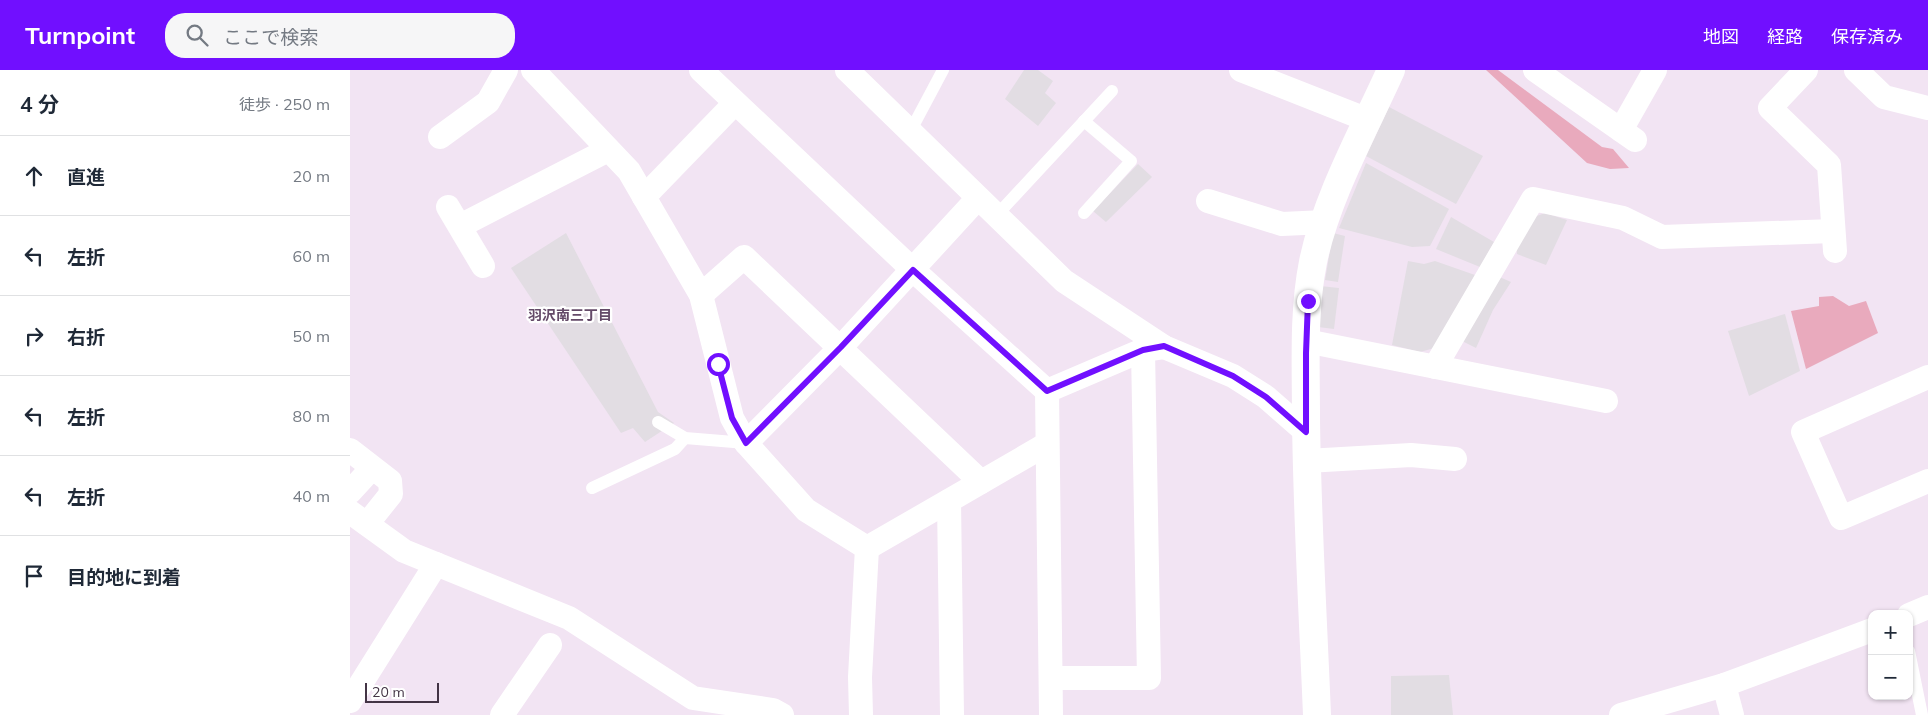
<!DOCTYPE html>
<html lang="ja">
<head>
<meta charset="utf-8">
<style>
	body { margin:0; font-family:Mulish,"Noto Sans JP",sans-serif; background:#f6f6f7; color:#1f2937 }
	.controls { position:absolute; right:15px; bottom:15px; display:grid; overflow:hidden; border-radius:10px; box-shadow:0 1px 4px #0004 }
	.controls button { width:45px; height:45px; display:grid; place-items:center; padding:0; border:0; border-bottom:1px solid #e0e1e3; background:#fff; color:#1f2937; font:25px sans-serif }
	.scale { position:absolute; left:15px; bottom:12px; width:74px; box-sizing:border-box; padding-left:5px; border:2px solid #433445; border-top:0; font-size:14px; line-height:18px; white-space:nowrap; color:#433445; -webkit-text-stroke:4px #fff; paint-order:stroke }
	.stop { position:absolute; width:15px; height:15px; margin:-11px; border:4px solid #710fff; border-radius:50%; background:#fff }
	.stop.end { background:#710fff; border-color:#fff; box-shadow:0 1px 5px #0008 }
	.list { margin:0; padding:0; list-style:none }
	h2 { display:flex; justify-content:space-between; align-items:center; height:65px; margin:0; padding:0 20px; font-size:21px }
	h2 small { font-size:16px; font-weight:400; color:#747a83 }
	.list li { display:grid; grid-template-columns:32px 1fr auto; gap:15px; align-items:center; box-sizing:border-box; height:80px; padding:0 20px; border-top:1px solid #e0e1e3 }
	.list b { display:block; font-size:19px; white-space:nowrap }
	.list em { font-size:16px; font-style:normal; color:#747a83 }
	.icon { flex:none; width:28px; height:28px; fill:none; stroke:currentColor; stroke-width:2; stroke-linecap:round; stroke-linejoin:round }
	.map { position:relative; flex:none; width:1578px; height:645px; overflow:hidden }
	header { display:flex; align-items:center; gap:30px; box-sizing:border-box; height:70px; padding:0 25px; background:#710fff; color:#fff }
	header strong { font-size:24px }
	nav { display:flex; gap:28px; margin-inline-start:auto; font-size:18px }
	.search { width:350px; height:45px; background:#f6f6f7; display:flex; align-items:center; gap:12px; box-sizing:border-box; padding:0 18px; border-radius:20px; color:#747a83; font-size:19px }
	main { display:flex }
	aside { flex:1; background:#fff }
	.map>svg:first-child { display:block }
	.green { fill:#e9aabd }
	.parking { fill:#e2dde3 }
	.lines { fill:none; stroke-linecap:round; stroke-linejoin:round }
	.service { stroke:#fff; stroke-width:12 }
	.minor { stroke:#fff; stroke-width:24 }
	.tertiary { stroke:#fff; stroke-width:28 }
	.route { stroke:#710fff; stroke-width:6 }
	.labels { text-anchor:middle; dominant-baseline:central; stroke-width:4.5; stroke-linejoin:round; paint-order:stroke }
	.neighbourhood-label { font-size:14px; font-weight:bold; fill:#644a68; stroke:#fff }
</style>
</head>
<body>
<header>
<strong>Turnpoint</strong>
<div class="search"><svg class="icon" aria-label="search" viewBox="0 0 24 24"><circle cx="10" cy="10" r="6"/><path d="M15 15l6 6"/></svg>ここで検索</div>
<nav><a>地図</a><a>経路</a><a>保存済み</a></nav>
</header>
<main>
<aside>
<h2>4 分<small>徒歩 · 250 m</small></h2>
<ul class="list">
<li><svg class="icon" aria-label="ahead" viewBox="0 0 24 24"><path d="M12 20V5M6 11l6-6 6 6"/></svg><div><b>直進</b></div><em>20 m</em></li>
<li><svg class="icon" aria-label="left" viewBox="0 0 24 24"><path d="M17 20v-9H6M10 6l-5 5 5 5"/></svg><div><b>左折</b></div><em>60 m</em></li>
<li><svg class="icon" aria-label="right" viewBox="0 0 24 24"><path d="M7 20v-9h11M14 6l5 5-5 5"/></svg><div><b>右折</b></div><em>50 m</em></li>
<li><svg class="icon" aria-label="left" viewBox="0 0 24 24"><path d="M17 20v-9H6M10 6l-5 5 5 5"/></svg><div><b>左折</b></div><em>80 m</em></li>
<li><svg class="icon" aria-label="left" viewBox="0 0 24 24"><path d="M17 20v-9H6M10 6l-5 5 5 5"/></svg><div><b>左折</b></div><em>40 m</em></li>
<li><svg class="icon" aria-label="arrive" viewBox="0 0 24 24"><path d="M6 21V4h12l-3 4 3 4H6"/></svg><div><b>目的地に到着</b></div></li>
</ul>
</aside>
<div class="map">
<svg width="1578" height="645" viewBox="0 0 1578 645">
	<rect width="100%" height="100%" fill="#f2e4f3"/>
	<!-- green -->
	<g class="green">
		<path d="M1136 0H1148L1252 77 1263 79 1279 98 1260 99 1237 93Z"/>
		<path d="M1483 226 1499 236 1516 231 1528 263 1456 299 1441 241 1469 236V227Z"/>
	</g>
	<!-- parking -->
	<g class="parking">
		<path d="M674 0H688L703 11 695 23 706 33 688 56 655 29Z"/>
		<path d="M1039 37 1133 86 1106 134 1016 86Z"/>
		<path d="M1016 93 1099 139 1080 176 1062 177 989 158Z"/>
		<path d="M788 94 802 107 756 152 743 141Z"/>
		<path d="M1195 143 1217 150 1196 195 1167 184 1166 171 1184 147Z"/>
		<path d="M1101 147 1144 172 1130 197 1086 179Z"/>
		<path d="M216 163 308 342 324 353 295 372 283 358 271 363 161 198Z"/>
		<path d="M983 163 995 166 988 212 975 210Z"/>
		<path d="M1058 191 1074 194 1085 191 1125 205 1084 278 1070 282 1042 275Z"/>
		<path d="M1145 205 1161 212 1143 240 1126 278 1108 269Z"/>
		<path d="M970 216 989 218 984 259 968 257Z"/>
		<path d="M1435 244 1450 301 1399 326 1378 261Z"/>
		<path d="M1099 605 1103 645H1041V606Z"/>
	</g>
	<g class="lines">
		<!-- service -->
		<g class="service">
			<path d="M560 62 593 0"/>
			<path d="M734 143 781 91 734 51"/>
			<path d="M646 146 762 21"/>
			<path d="M308 352 335 368 396 373"/>
			<path d="M242 418 325 379 335 368"/>
			<path d="M1559 581 1572 645"/>
		</g>
		<!-- minor -->
		<g class="minor">
			<path d="M183 0 279 101 351 225 382 348 396 373 456 440 517 478 510 607 511 645"/>
			<path d="M351 0 563 200 697 321"/>
			<path d="M497 0 714 211 814 277 883 306 916 327 956 362"/>
			<path d="M891 0 1018 50"/>
			<path d="M1185 0 1285 70"/>
			<path d="M1456 0 1420 38 1479 95 1485 181"/>
			<path d="M1506 0 1534 27 1578 38"/>
			<path d="M1271 60 1305 0"/>
			<path d="M90 67 138 32 156 0"/>
			<path d="M294 127 385 33"/>
			<path d="M858 131 932 154 975 152"/>
			<path d="M98 137 133 196"/>
			<path d="M110 156 258 80"/>
			<path d="M351 225 394 187 631 412"/>
			<path d="M956 271 1256 331"/>
			<path d="M1085 297 1183 129 1273 148 1312 167 1483 161"/>
			<path d="M1578 307 1453 362 1491 448 1578 411"/>
			<path d="M396 373 491 277 628 128"/>
			<path d="M0 380 40 411 41 424 17 454"/>
			<path d="M957 391 1061 385 1105 389"/>
			<path d="M0 422 22 398"/>
			<path d="M599 431 602 645"/>
			<path d="M0 442 54 481 219 548 343 628 423 640 432 645"/>
			<path d="M517 478 697 374"/>
			<path d="M1559 545 1578 537"/>
			<path d="M701 608H799L793 280"/>
			<path d="M1374 615 1382 645"/>
			<path d="M0 631 86 494"/>
			<path d="M152 645 200 575"/>
			<path d="M701 645 697 321 793 280 814 277"/>
			<path d="M1271 645 1374 615 1522 560"/>
		</g>
		<!-- tertiary -->
		<path class="tertiary" d="M967 645C963 546 957 446 956 347 956 296 953 242 963 192 976 128 1014 60 1041 0"/>
	</g>
	<g class="lines">
		<!-- route -->
		<path class="route" d="M368 294 382 348 396 373 491 277 563 200 697 321 793 280 814 276 883 306 916 327 956 362V283L958 231"/>
	</g>
	<g class="labels">
		<!-- neighbourhood labels -->
		<g class="neighbourhood-label">
			<text x="220" y="245">羽沢南三丁目</text>
		</g>
	</g>
</svg>
<div class="controls">
<button>+</button>
<button>−</button>
</div>
<div class="scale">20 m</div>
<div class="stop" style="left:368px;top:294px"></div>
<div class="stop end" style="left:958px;top:231px"></div>
</div>
</main>
</body>
</html>
